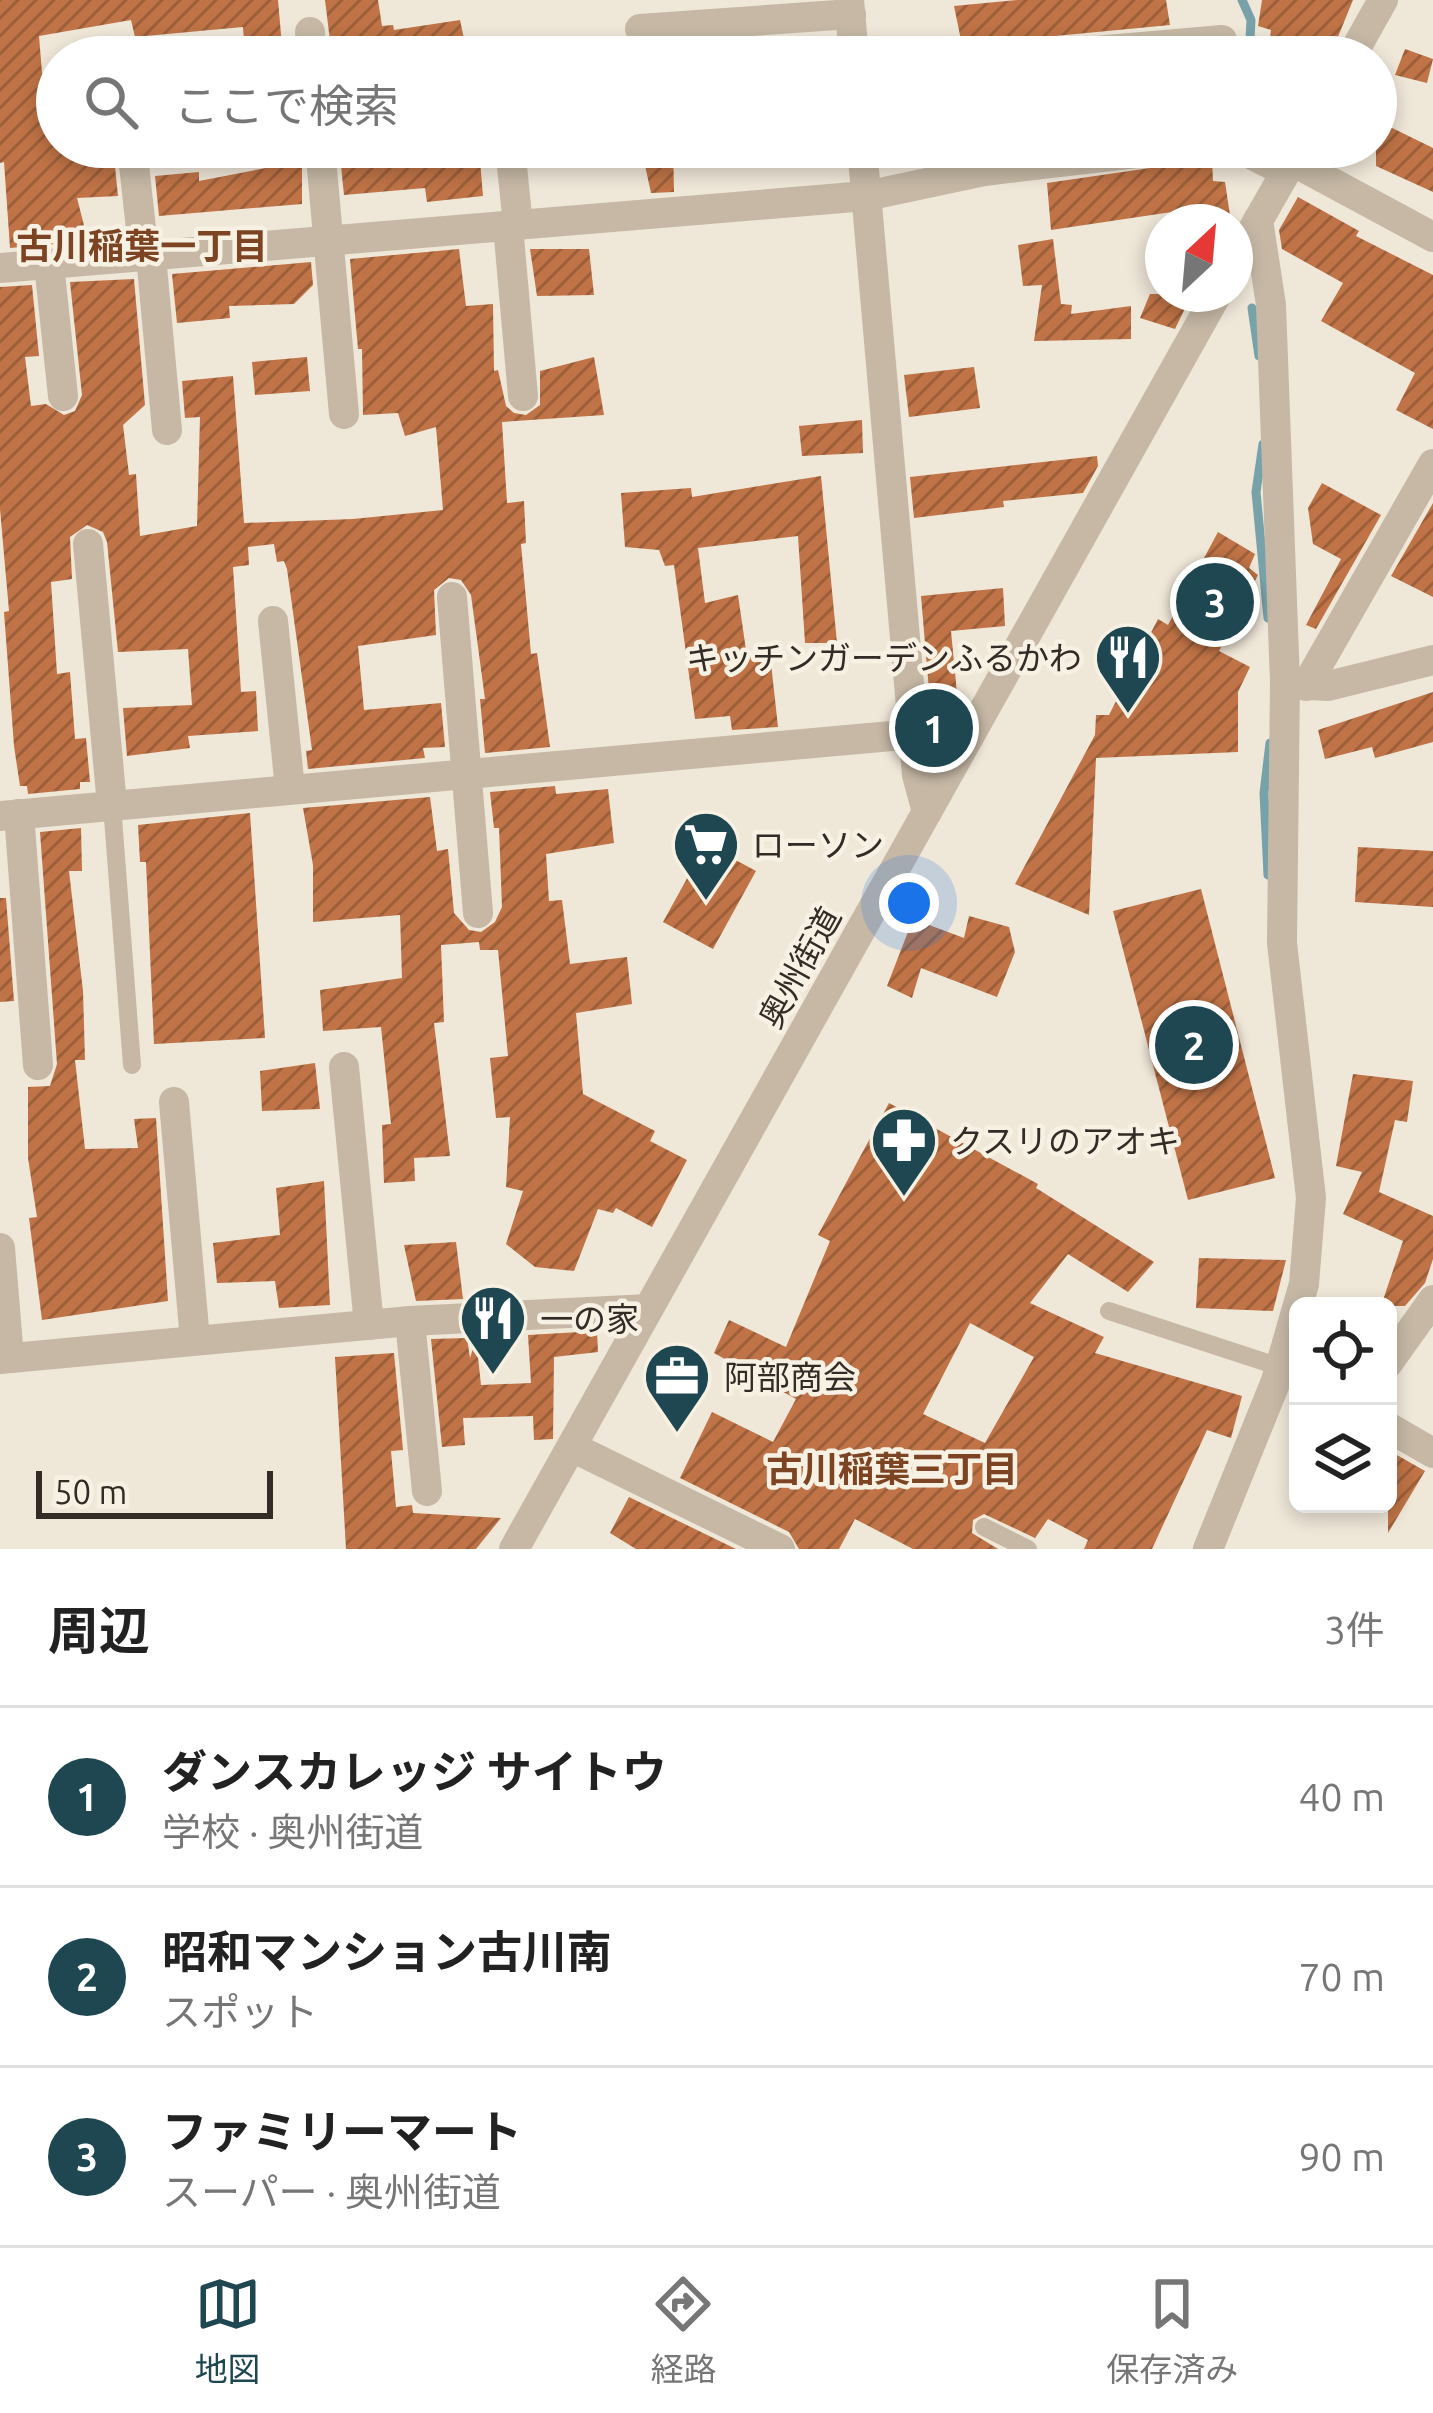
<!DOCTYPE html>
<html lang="ja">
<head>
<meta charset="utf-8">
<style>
	body { margin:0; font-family:Ubuntu,"Noto Sans JP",sans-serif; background:#f2f2f2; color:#222 }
	.controls { position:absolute; right:36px; bottom:36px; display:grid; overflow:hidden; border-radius:18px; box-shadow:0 6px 18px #0003 }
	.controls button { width:108px; height:108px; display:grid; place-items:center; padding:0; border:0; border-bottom:3px solid #e0e0e0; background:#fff; color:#222; font:60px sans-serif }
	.compass { position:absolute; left:1145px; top:204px; width:108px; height:108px; border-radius:50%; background:#fff; box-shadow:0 6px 18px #0003; rotate:26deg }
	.scale { position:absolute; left:36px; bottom:30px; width:237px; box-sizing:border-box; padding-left:12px; border:6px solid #322b26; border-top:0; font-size:33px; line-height:42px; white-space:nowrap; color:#322b26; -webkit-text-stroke:9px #f7f1e3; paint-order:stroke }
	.you { position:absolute; left:909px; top:903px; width:42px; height:42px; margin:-30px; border:9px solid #fff; border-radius:50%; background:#1a73e8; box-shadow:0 0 0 18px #1a73e833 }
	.badge { display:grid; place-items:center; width:78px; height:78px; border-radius:50%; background:#1e4751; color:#fff; font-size:39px; font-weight:700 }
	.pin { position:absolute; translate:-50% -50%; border:6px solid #fff; box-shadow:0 3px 12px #0006 }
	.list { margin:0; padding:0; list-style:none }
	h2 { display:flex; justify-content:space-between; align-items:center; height:156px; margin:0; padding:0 48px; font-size:51px }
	h2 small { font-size:39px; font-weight:400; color:#767676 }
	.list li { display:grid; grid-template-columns:78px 1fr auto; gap:36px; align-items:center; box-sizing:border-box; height:180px; padding:0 48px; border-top:3px solid #e0e0e0 }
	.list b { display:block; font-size:45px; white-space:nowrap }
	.list p { margin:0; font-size:39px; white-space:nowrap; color:#767676 }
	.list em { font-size:39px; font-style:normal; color:#767676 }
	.icon { flex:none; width:66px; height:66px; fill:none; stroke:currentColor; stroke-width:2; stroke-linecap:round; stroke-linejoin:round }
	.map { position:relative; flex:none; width:1433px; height:1549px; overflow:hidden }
	.search { position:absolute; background:#fff; box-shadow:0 6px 18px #0003; left:36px; right:36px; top:36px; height:132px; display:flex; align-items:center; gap:30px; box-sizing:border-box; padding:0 42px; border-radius:66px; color:#767676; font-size:45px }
	.sheet { height:696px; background:#fff }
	nav { display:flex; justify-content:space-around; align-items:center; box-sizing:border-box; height:168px; border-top:3px solid #e0e0e0; background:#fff; font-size:33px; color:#767676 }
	nav a { display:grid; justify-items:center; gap:6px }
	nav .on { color:#1e4751 }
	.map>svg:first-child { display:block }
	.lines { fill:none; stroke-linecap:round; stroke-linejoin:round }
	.stream { stroke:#78a2aa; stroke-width:9 }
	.building { fill:url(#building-hatch); fill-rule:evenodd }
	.service { stroke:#c6b8a5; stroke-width:18 }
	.minor { stroke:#c6b8a5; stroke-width:30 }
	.tertiary { stroke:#c6b8a5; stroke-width:30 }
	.labels { text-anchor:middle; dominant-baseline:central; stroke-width:9; stroke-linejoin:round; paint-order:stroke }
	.poi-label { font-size:33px; fill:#322b26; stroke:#f7f1e3; text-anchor:start }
	.street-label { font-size:33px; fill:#322b26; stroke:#f7f1e3 }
	.neighbourhood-label { font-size:36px; font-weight:bold; fill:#7d4423; stroke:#f7f1e3 }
</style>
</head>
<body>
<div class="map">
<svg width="1433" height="1549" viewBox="0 0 1433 1549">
	<defs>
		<pattern id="building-hatch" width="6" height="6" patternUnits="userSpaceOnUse" patternTransform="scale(3)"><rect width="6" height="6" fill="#bf7346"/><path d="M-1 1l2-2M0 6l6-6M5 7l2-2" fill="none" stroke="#9c5f3a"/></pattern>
	</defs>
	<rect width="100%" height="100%" fill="#efe7d8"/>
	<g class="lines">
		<!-- stream -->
		<g class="stream">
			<path d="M1242 0 1251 20 1249 57"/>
			<path d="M1252 308 1259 356"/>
			<path d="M1263 444 1256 492 1268 618"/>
			<path d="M1268 875 1264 793 1270 743"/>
		</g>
	</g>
	<!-- building -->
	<g class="building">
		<path d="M0 0H278L283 57H245L243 27 135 37 131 20 39 36 43 84 57 83V147H113L118 196 77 198 88 241 10 248 4 162 0 163Z"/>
		<path d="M325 0H378L382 26 393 25 394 30 460 20 468 57H332Z"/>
		<path d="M1017 0H1166L1170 25 962 45 954 6Z"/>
		<path d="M1262 0H1353L1333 49 1302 40 1296 57H1267L1271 30 1258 26Z"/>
		<path d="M1405 49 1433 59 1427 83 1395 75Z"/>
		<path d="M1376 120 1433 148V192L1376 166Z"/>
		<path d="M641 147H673L674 192 651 193Z"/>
		<path d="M479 148 483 196 427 202 425 188 344 195 340 156 406 149V161Z"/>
		<path d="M1212 159 1213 181 1225 182 1231 222H1194L1192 209 1051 230 1047 183Z"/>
		<path d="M302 161V204L159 216 155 176 199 172V181Z"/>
		<path d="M1298 197 1359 231 1356 236 1433 275V429L1396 410 1415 373 1321 321 1343 283 1282 249 1279 230Z"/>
		<path d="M1053 239 1061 304 1072 305 1071 314 1131 306V339L1034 341 1042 285 1023 286 1018 245Z"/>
		<path d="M459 249 466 306 493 304 494 371 498 370 506 406 514 413 526 415 540 405V371L594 357 604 415 502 422 507 503 524 501 526 543 521 544 531 654 537 653 550 747 485 753 480 699H485L471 595 461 580 449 578 434 590 436 635 358 646 364 710 441 703 445 747 423 748 425 758 308 769 306 751 312 750 287 569 284 561 277 562 274 544 248 547 249 565 233 567 241 692 256 691 258 731 188 736 190 748 127 756 123 708 192 705 188 649 118 652 107 542 103 532 87 525 70 537 72 579 51 582 57 674 70 672 75 739 86 738 90 782H80V789L28 794 27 786H20L14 746 4 612 9 611 0 509V287L32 285 39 356 25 357 31 406 46 404 64 415 75 411 82 395 70 282 134 279 145 405 123 425 129 475 136 474 140 536 197 526 200 417 185 418 182 381 233 376 244 523 353 519 443 510 436 427 405 436 398 413 363 415 362 349H358L350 259Z"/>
		<path d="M530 249H589L594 295 537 296Z"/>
		<path d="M311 262 313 285 294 304 229 306 230 318 177 323 172 274Z"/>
		<path d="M1150 294H1192L1175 329 1140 318Z"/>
		<path d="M307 357 310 391 255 395 252 362Z"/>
		<path d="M974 367 980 408 909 417 904 375Z"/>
		<path d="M862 420 863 453 802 456 799 426Z"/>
		<path d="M1097 456 1098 466 1083 493 1003 501 1004 507 914 518 910 477Z"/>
		<path d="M821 476 837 643H805L798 536 698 548 705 603 738 595 747 657 770 654 778 727 732 730 730 716 695 719 674 565 665 566 659 550 625 547 621 493 691 488 692 497Z"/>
		<path d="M1322 483 1381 515 1316 629 1306 625 1341 559 1313 544 1308 508Z"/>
		<path d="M1433 503V597L1391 576Z"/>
		<path d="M1218 532 1255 554 1249 568 1258 575 1219 651 1250 667 1238 692V752L1096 758 1089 915 1015 884 1095 735 1096 715H1109L1158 619 1168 625Z"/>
		<path d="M1003 588 1005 626 951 631 959 714H931L921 596Z"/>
		<path d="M1433 692V742L1375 758 1372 747 1325 759 1318 730Z"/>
		<path d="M555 786 556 794 608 789 614 843 546 854 549 901 562 900 570 964 627 957 632 1004 576 1013 583 1094 655 1131 650 1141 687 1160 652 1227 616 1208 613 1213 598 1209 574 1271 535 1267 506 1244 523 1191 506 1187 510 1117 496 1118 490 1058 508 1056 498 950H480L479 942 441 945 444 1022 434 1023 450 1156 414 1158 415 1181 384 1183 382 1125 391 1124 381 1027 323 1031 320 990 402 978 400 915 313 922V865L303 808 430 797 437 851 448 849 454 913 469 930 481 932 495 922 502 907 499 828H494L490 792Z"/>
		<path d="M250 813 265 1038 154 1044 146 862H140L138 825Z"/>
		<path d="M81 828 82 871H69L83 991 85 1060H75L85 1149 138 1148 134 1119 156 1118 168 1301 42 1320 29 1218 37 1217 28 1158V1087L50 1086 57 1064 40 832Z"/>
		<path d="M706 844 756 871 713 949 663 922Z"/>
		<path d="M1358 847 1433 851V907L1355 902Z"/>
		<path d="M1201 889 1275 1178 1188 1200 1113 911Z"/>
		<path d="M0 898H6L14 1001 0 1002Z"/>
		<path d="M969 916 1009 927 1015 952 997 997 921 968 912 998 887 986 913 919 964 938Z"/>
		<path d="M315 1063 320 1109 262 1111 260 1071Z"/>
		<path d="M1353 1074 1413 1081 1407 1122 1395 1120 1379 1192 1433 1216V1259L1425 1283 1405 1306H1381L1403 1241 1343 1214 1362 1172 1336 1166Z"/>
		<path d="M889 1103 1038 1184 1036 1188 1154 1262 1128 1292 1068 1254 1030 1303 1104 1337 1095 1353 1242 1396 1231 1438 1207 1430 1152 1549H1084L1088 1540 1048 1519 1035 1538 984 1514 973 1520 972 1533 998 1549H913L855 1519 839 1549H799L789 1532 680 1478 712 1412 773 1442 796 1399 714 1353 729 1320 786 1347 830 1241 818 1235ZM970 1323 1034 1357 985 1443 923 1414Z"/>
		<path d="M324 1181 330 1305 279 1308 275 1281 217 1283 213 1243 280 1235 276 1188Z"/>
		<path d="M456 1242 463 1299 416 1301 404 1245Z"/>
		<path d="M1199 1258 1286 1260 1273 1311 1196 1308Z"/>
		<path d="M597 1331 598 1352 554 1357 553 1439 534 1440 533 1416 463 1418 465 1445 442 1447 431 1339 467 1338 470 1358 476 1339 481 1385 531 1383 528 1335Z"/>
		<path d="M394 1353 403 1450 391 1451 396 1507 412 1505 413 1513 501 1518 476 1549H346L335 1357Z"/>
		<path d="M1388 1450 1425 1471 1388 1533Z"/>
		<path d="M629 1497 736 1549H636L610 1533Z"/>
	</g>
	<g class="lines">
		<!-- service -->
		<g class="service">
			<path d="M112 805 132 1065"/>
			<path d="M1109 1311 1280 1367"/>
			<path d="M984 1527 1028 1549"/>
		</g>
		<!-- minor -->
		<g class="minor">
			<path d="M849 0 854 57"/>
			<path d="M640 29 851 14"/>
			<path d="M310 32 312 57"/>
			<path d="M122 51 123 57"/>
			<path d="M1027 57 1222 40 1223 57"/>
			<path d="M132 147 144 256"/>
			<path d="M320 147 344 414"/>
			<path d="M510 147 518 225"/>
			<path d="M862 147 917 775 927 812"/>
			<path d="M1237 147 1284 171"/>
			<path d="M1292 161 1433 237"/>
			<path d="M508 226 523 396"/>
			<path d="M151 256 167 430"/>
			<path d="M49 264 63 396"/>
			<path d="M0 268 866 196 984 171 1188 147"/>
			<path d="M88 544 112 805"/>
			<path d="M452 597 478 913"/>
			<path d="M273 621 290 789"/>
			<path d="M1292 684 1328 686 1433 660"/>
			<path d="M1306 686 1433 464"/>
			<path d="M19 814 38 1065"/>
			<path d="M0 816 914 734"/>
			<path d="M344 1067 369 1325"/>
			<path d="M174 1102 195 1340"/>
			<path d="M0 1248 9 1358"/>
			<path d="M410 1321 427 1491"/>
			<path d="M0 1359 410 1321 648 1309"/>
			<path d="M1388 1363 1433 1300"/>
			<path d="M1388 1427 1433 1453"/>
			<path d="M572 1447 780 1549"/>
			<path d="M1208 1549 1276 1381 1304 1284 1311 1198 1282 943 1285 682 1271 305 1258 220"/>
		</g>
		<!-- tertiary -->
		<g class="tertiary">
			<path d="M1351 57 1383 0"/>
			<path d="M1235 261 1300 147"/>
			<path d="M514 1549 1217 294"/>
		</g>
	</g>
	<!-- icons -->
	<defs>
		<symbol id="restaurant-pin" viewBox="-11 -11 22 30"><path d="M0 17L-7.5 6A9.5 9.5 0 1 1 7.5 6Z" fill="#1e4751" stroke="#f7f1e3"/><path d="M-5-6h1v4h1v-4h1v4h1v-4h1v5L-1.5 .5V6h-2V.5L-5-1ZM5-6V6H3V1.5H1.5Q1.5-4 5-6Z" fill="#fff"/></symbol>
		<symbol id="supermarket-pin" viewBox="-11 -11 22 30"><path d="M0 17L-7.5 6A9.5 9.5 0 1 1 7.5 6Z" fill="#1e4751" stroke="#f7f1e3"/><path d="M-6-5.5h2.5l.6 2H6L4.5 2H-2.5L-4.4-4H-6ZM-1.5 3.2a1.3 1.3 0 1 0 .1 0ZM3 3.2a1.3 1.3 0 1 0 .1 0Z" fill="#fff"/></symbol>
		<symbol id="pharmacy-pin" viewBox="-11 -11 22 30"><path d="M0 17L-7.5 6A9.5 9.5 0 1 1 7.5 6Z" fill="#1e4751" stroke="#f7f1e3"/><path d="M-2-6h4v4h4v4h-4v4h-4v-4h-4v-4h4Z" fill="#fff"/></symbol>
		<symbol id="office-pin" viewBox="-11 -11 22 30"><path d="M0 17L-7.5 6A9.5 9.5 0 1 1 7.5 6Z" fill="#1e4751" stroke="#f7f1e3"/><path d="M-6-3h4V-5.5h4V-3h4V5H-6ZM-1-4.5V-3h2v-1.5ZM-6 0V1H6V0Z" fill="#fff"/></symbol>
	</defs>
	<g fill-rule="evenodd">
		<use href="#restaurant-pin" x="1090" y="619" width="76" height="104"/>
		<use href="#supermarket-pin" x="668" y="806" width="76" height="104"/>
		<use href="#pharmacy-pin" x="866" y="1102" width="76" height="104"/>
		<use href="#restaurant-pin" x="455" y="1280" width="76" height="104"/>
		<use href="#office-pin" x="639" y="1338" width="76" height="104"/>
	</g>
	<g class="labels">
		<!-- poi labels -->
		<g class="poi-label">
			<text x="1082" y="657" text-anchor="end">キッチンガーデンふるかわ</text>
			<text x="752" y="844">ローソン</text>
			<text x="950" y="1140">クスリのアオキ</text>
			<text x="540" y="1318">一の家</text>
			<text x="724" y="1376">阿部商会</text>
		</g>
		<!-- street labels -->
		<g class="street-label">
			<text transform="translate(799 967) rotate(-61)">奥州街道</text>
		</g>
		<!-- neighbourhood labels -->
		<g class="neighbourhood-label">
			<text x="142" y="245">古川稲葉一丁目</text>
			<text x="892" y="1468">古川稲葉三丁目</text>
		</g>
	</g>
</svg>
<div class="controls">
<button><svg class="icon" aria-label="locate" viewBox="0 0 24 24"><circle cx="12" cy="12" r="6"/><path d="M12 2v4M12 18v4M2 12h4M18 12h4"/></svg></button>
<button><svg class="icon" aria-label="layers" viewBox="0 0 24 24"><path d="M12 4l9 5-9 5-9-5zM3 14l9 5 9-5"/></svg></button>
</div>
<svg class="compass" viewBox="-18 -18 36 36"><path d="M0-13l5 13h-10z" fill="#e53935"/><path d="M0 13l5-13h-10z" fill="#767676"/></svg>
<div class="scale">50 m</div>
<div class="you"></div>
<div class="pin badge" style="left:934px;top:728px">1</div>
<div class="pin badge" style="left:1194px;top:1045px">2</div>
<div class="pin badge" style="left:1215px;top:602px">3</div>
<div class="search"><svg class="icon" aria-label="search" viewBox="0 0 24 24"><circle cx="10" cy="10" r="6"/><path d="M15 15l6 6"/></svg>ここで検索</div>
</div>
<section class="sheet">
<h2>周辺<small>3件</small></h2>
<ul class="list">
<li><span class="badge">1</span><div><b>ダンスカレッジ サイトウ</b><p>学校 · 奥州街道</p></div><em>40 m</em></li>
<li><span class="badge">2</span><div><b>昭和マンション古川南</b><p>スポット</p></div><em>70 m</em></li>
<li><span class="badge">3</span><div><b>ファミリーマート</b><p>スーパー · 奥州街道</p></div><em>90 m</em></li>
</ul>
</section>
<nav>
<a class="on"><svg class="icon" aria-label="map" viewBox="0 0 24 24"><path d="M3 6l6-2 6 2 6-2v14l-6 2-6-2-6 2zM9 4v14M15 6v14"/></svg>地図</a>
<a><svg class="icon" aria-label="directions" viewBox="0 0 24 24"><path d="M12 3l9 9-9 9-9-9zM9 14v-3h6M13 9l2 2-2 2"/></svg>経路</a>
<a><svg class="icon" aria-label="saved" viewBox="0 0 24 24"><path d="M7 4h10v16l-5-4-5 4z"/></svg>保存済み</a>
</nav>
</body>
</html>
